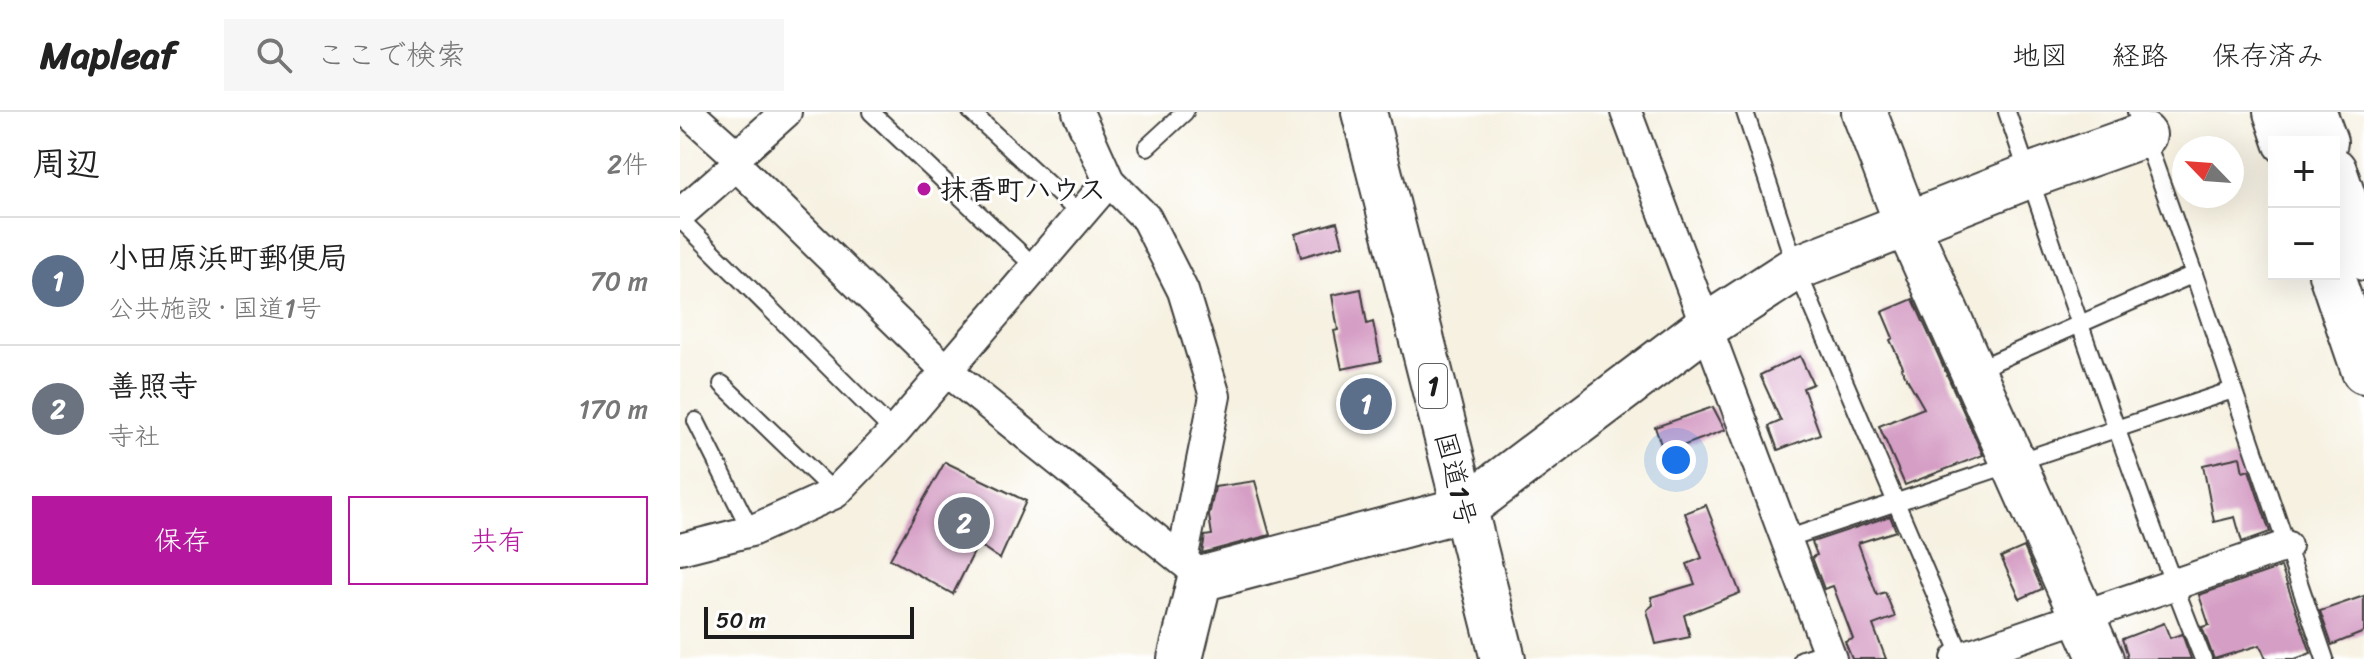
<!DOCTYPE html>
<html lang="ja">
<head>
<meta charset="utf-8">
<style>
	body { margin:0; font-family:Sriracha,"Klee One",sans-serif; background:#f6f6f6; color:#222 }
	.controls { position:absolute; right:24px; top:24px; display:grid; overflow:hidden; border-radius:0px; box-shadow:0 8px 32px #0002 }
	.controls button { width:72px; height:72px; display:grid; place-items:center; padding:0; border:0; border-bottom:2px solid #e0e0e0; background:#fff; color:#222; font:40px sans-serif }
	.compass { position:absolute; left:1492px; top:24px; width:72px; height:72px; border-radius:50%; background:#fff; box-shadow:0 8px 32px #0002; rotate:295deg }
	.scale { position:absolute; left:24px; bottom:20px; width:210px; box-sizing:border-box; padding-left:8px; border:4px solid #1c1c1c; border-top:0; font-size:22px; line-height:28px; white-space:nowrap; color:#1c1c1c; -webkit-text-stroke:6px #fff; paint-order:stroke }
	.you { position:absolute; left:996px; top:348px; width:28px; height:28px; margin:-20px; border:6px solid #fff; border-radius:50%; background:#1a73e8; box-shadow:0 0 0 12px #1a73e833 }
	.badge { display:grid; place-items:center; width:52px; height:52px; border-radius:50%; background:#b5179e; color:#fff; font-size:26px; font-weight:700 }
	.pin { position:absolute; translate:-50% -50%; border:4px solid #fff; box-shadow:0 2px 8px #0006 }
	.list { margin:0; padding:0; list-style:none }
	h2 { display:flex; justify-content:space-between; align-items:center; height:104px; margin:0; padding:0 32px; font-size:34px }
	h2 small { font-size:26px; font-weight:400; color:#767676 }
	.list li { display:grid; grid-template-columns:52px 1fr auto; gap:24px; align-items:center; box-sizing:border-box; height:128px; padding:0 32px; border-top:2px solid #e0e0e0 }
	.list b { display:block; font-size:30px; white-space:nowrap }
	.list p { margin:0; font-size:26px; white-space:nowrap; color:#767676 }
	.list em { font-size:26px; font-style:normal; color:#767676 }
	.actions { display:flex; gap:16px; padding:24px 32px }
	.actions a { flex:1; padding:18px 0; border:2px solid #b5179e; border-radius:0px; text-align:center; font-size:28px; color:#b5179e }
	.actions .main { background:#b5179e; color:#fff }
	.icon { flex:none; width:44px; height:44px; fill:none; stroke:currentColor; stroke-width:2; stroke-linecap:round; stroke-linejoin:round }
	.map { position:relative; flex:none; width:1684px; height:547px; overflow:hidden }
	header { display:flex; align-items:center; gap:48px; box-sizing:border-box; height:112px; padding:0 40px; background:#fff; border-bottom:2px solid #e0e0e0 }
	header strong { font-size:38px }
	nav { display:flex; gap:44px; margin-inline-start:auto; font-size:28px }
	.search { width:560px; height:72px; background:#f6f6f6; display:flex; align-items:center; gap:20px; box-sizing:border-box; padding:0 28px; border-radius:0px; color:#767676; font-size:30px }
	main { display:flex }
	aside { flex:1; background:#fff }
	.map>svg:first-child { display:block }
	.building { fill:#d59ec5 }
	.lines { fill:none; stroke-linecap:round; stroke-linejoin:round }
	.lane-casing { stroke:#3d3c3a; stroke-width:20 }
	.street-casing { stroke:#3d3c3a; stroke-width:34 }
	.secondary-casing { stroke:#3d3c3a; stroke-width:48 }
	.highway-casing { stroke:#3d3c3a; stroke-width:48 }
	.lane { stroke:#fff; stroke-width:16 }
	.street { stroke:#fff; stroke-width:30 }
	.secondary { stroke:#fff; stroke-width:44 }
	.highway { stroke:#fff; stroke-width:44 }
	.poi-dot { fill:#b5179e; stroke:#fff; stroke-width:3 }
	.labels { text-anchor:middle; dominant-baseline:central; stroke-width:6; stroke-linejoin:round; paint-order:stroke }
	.shield { fill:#fff; stroke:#606060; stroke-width:2 }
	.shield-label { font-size:26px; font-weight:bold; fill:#1c1c1c }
	.poi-label { font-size:28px; font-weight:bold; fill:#1c1c1c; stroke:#fff; text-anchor:start }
	.street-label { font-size:28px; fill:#1c1c1c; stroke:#fff }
</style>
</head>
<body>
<header>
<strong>Mapleaf</strong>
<div class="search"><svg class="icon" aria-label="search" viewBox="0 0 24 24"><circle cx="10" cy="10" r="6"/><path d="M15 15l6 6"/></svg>ここで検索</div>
<nav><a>地図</a><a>経路</a><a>保存済み</a></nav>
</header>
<main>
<aside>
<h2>周辺<small>2件</small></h2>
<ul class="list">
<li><span class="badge" style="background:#5c6f8a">1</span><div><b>小田原浜町郵便局</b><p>公共施設 · 国道1号</p></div><em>70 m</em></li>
<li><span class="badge" style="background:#6b7280">2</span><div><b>善照寺</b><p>寺社</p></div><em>170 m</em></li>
</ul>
<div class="actions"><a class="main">保存</a><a>共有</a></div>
</aside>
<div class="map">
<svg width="1684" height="547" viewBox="0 0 1684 547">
	<rect width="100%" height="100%" fill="#fff"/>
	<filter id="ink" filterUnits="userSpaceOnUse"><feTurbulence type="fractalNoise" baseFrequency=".0125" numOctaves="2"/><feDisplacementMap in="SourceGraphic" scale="16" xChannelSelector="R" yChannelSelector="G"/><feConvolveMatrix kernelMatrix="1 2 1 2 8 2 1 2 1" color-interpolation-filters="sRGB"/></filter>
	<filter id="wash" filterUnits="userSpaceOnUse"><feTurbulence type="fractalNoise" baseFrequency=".006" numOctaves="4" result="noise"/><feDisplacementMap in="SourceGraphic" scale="32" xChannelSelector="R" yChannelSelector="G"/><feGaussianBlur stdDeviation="1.8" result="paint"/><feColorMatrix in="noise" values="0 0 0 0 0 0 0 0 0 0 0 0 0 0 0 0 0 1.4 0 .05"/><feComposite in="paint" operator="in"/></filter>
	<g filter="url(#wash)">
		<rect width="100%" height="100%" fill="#f6f1e1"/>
		<g id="blocks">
			<!-- building -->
			<g class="building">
				<path d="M657 110 663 133 621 145 615 122Z"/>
				<path d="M681 177 687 212 693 210 701 249 662 257 654 219 658 218 652 183Z"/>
				<path d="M1233 187 1303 343 1225 373 1199 314 1244 296 1221 256 1223 255 1210 228 1213 226 1202 200Z"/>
				<path d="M1120 244 1133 272 1123 276 1140 322 1098 338 1089 314 1101 309 1080 263Z"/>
				<path d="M1033 295 1045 318 984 341 975 315Z"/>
				<path d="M1560 345 1563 360 1569 358 1590 420 1562 430 1555 405 1534 410 1523 353Z"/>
				<path d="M265 350 346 389 320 447 298 432 273 482 210 447Z"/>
				<path d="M575 369 590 423 522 441 525 424 532 423 529 404 535 375Z"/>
				<path d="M1026 393 1060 481 1004 503 1010 525 976 532 967 498 973 493 971 485 1015 472 1007 452 1022 446 1005 401Z"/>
				<path d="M1210 404 1216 419 1178 431 1197 483 1205 480 1215 505 1193 513 1206 547H1172L1165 530 1173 527 1153 474 1144 477 1132 445 1137 443 1132 430Z"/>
				<path d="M1344 435 1362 477 1340 487 1321 445Z"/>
				<path d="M1601 455 1631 541 1615 547H1586L1580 533 1534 547 1522 515 1529 513 1519 483Z"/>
				<path d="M1684 484V520L1652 533 1640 499Z"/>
				<path d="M1484 511 1490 526 1502 522 1511 547H1446L1447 541 1442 527Z"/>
			</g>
		</g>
	</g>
	<g filter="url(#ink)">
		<use href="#blocks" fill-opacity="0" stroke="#3d3c3a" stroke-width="2"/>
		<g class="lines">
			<defs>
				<g id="lane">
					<path d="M191 0 355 155"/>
					<path d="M291 0 400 102"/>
					<path d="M1065 0 1116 156 1282 545"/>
					<path d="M1327 0C1390 183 1451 367 1523 547"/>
					<path d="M1456 0 1514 162 1645 547"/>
					<path d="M467 35 505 0"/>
					<path d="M0 107 214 320"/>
					<path d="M1293 259 1514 162"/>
					<path d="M42 272 155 381"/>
					<path d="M16 309 71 419"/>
					<path d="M1106 427 1553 278"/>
					<path d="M1122 547 1147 539"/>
				</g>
				<g id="street">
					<path d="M8 0 57 44"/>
					<path d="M398 0 429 69 466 106 503 179 535 284 502 448"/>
					<path d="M946 0 1151 547"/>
					<path d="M56 53 266 258 524 466"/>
					<path d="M0 102 56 53 57 44 106 0"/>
					<path d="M0 437 71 419 155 381 214 320 429 69"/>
					<path d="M1277 547 1606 434"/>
				</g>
				<g id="secondary">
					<path d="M1184 0 1227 112 1421 547"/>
					<path d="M500 547 518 474 524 466 784 397 1025 215 1116 156 1349 64 1464 23"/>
				</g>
				<g id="highway">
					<path d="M684 0 823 547"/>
					<path d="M1596 0 1606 30"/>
					<path d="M1634 0 1645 30"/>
					<path d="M1654 58 1684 146"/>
					<path d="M1651 162 1684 259"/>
				</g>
			</defs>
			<!-- lane casing -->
			<use href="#lane" class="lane-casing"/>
			<!-- street casing -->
			<use href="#street" class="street-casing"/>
			<!-- secondary casing -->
			<use href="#secondary" class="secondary-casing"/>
			<!-- highway casing -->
			<use href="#highway" class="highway-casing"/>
			<!-- lane -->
			<use href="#lane" class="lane"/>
			<!-- street -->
			<use href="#street" class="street"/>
			<!-- secondary -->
			<use href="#secondary" class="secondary"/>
			<!-- highway -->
			<use href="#highway" class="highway"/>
		</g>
	</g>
	<!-- markers -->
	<circle class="poi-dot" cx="244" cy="77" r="8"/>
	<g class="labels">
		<!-- shield labels -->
		<rect class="shield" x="739" y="252" width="28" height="44" rx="6"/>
		<g class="shield-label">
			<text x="753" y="274">1</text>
		</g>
		<!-- poi labels -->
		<g class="poi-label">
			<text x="260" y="77">抹香町ハウス</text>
		</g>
		<!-- street labels -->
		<g class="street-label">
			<text transform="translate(776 367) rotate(76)">国道1号</text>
		</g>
	</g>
</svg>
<div class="controls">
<button>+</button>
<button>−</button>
</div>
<svg class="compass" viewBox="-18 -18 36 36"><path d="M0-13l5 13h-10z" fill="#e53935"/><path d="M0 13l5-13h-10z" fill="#767676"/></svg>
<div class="scale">50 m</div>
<div class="you"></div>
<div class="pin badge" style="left:686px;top:292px;background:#5c6f8a">1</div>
<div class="pin badge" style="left:284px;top:411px;background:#6b7280">2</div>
</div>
</main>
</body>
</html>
